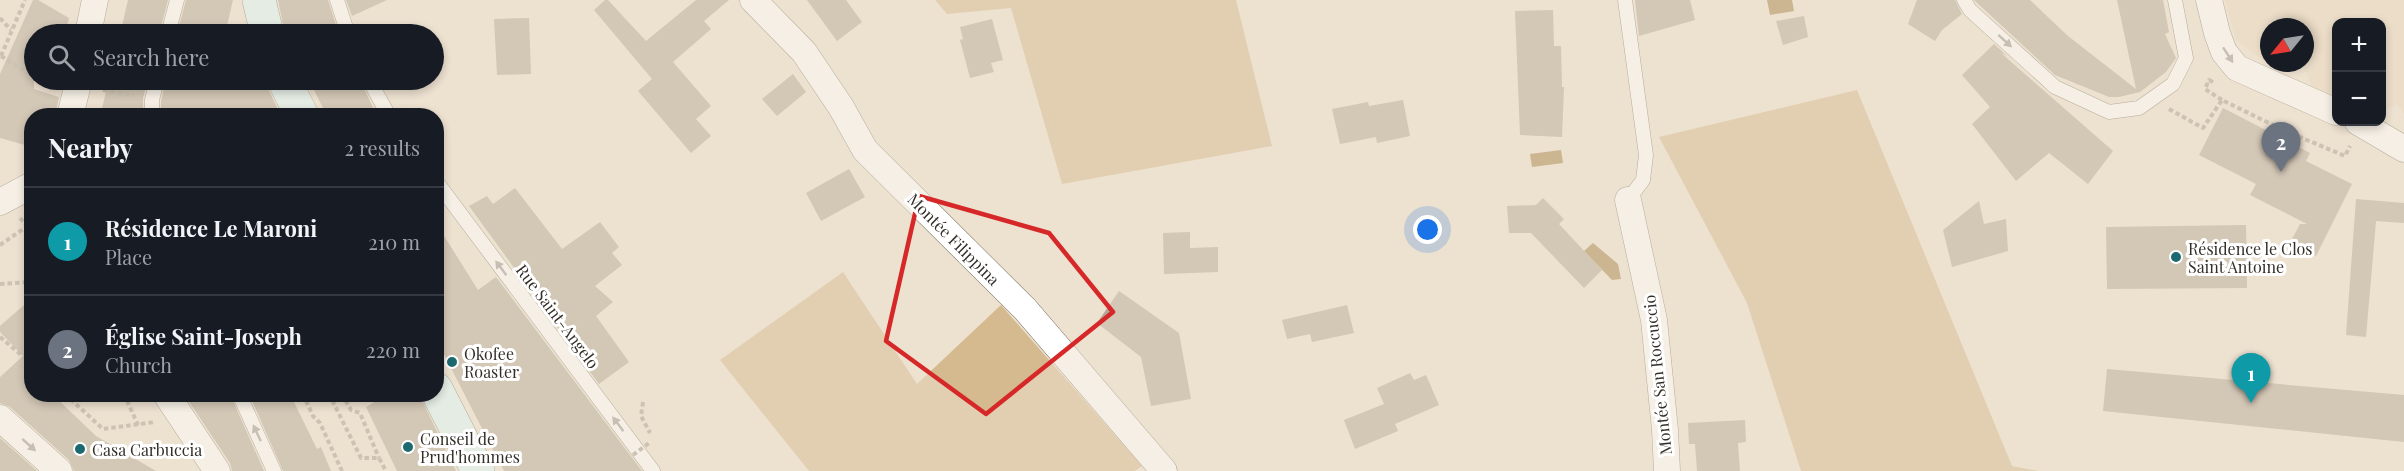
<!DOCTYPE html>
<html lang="en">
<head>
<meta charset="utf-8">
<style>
	body { margin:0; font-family:"Playfair Display",serif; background:#20242c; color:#f1f3f6 }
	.controls { position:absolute; right:18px; top:18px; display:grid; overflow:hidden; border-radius:12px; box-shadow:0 3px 9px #0003 }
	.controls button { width:54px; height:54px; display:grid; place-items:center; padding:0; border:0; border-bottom:2px solid #363941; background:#171b24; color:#f1f3f6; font:30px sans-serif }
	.compass { position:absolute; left:2260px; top:18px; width:54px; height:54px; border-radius:50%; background:#171b24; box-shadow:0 3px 9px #0003; rotate:240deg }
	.you { position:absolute; left:1428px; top:230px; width:21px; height:21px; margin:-15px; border:4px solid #fff; border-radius:50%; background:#1a73e8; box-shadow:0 0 0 9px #1a73e833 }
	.badge { display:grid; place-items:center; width:39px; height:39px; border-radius:50%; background:#1a73e8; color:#fff; font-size:20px; font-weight:700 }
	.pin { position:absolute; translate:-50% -50px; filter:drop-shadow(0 2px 3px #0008) }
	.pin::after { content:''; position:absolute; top:32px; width:21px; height:18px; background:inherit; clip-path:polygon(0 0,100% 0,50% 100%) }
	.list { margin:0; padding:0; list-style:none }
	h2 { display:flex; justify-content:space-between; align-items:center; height:78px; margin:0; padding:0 24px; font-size:26px }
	h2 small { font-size:20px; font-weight:400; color:#9ea1a6 }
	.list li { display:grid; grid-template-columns:39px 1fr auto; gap:18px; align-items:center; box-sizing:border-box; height:108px; padding:0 24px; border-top:2px solid #363941 }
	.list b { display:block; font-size:22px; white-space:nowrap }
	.list p { margin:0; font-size:20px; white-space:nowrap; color:#9ea1a6 }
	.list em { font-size:20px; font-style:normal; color:#9ea1a6 }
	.icon { flex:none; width:33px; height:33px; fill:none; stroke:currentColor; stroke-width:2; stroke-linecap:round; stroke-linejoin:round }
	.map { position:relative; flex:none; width:2404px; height:471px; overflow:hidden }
	.search { position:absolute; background:#171b24; box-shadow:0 3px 9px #0003; left:24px; top:24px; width:420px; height:66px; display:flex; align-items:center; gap:15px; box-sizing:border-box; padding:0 21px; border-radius:33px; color:#9ea1a6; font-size:22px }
	.panel { position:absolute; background:#171b24; box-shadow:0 3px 9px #0003; left:24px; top:108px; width:420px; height:294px; border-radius:24px }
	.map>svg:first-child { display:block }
	.built { fill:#e8d7bf }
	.green { fill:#d5b98f }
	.water { fill:#a47f45 }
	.building { fill:#b3a797 }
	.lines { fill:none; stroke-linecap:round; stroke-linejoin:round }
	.service-casing { stroke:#776c5d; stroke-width:15 }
	.minor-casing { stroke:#776c5d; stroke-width:27 }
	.secondary-casing { stroke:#776c5d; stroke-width:34 }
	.path { stroke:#a69d90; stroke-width:4; stroke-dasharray:4.5 3; stroke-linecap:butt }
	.service { stroke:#fff; stroke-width:14 }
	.minor { stroke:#fff; stroke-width:26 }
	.secondary { stroke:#d9f9fc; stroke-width:33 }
	.path-bridge { stroke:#a69d90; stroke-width:4; stroke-dasharray:4.5 3; stroke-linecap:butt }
	.oneway { fill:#999693 }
	.marked { fill:none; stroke:#d62828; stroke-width:4.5; stroke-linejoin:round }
	.poi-dot { fill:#1d6970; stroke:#fff; stroke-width:2 }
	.labels { text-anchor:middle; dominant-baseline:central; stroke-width:6; stroke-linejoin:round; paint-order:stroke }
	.street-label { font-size:16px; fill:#332e27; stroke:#fff }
	.poi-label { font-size:16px; fill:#332e27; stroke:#fff; text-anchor:start }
</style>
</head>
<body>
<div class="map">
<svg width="2404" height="471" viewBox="0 0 2404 471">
	<rect width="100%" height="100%" fill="#ede1d0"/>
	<!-- built -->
	<path class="built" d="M2225 0H2404V114L2397 104 2382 111V22H2336V98L2312 87 2302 63H2305V27H2269V57L2263 60 2236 40Z"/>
	<!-- green -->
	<g class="green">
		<path d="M935 0H1236L1272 146 1062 184 1011 8 947 14Z"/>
		<path d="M1857 90 2012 466 2038 471H1801L1747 303 1659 137Z"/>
		<path d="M843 272 917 384 1001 305 1142 466 1135 471H809L720 360Z"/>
	</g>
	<!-- water -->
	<g class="water">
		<path d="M1767 0H1792L1794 11 1770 15Z"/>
		<path d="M1561 150 1563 163 1532 167 1530 154Z"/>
		<path d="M1593 243 1618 264 1621 279 1612 280 1584 251Z"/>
	</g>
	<!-- building -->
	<g class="building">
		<path d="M33 0H38L69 18 65 34H34V89L59 97 55 116H32V147L0 138V74Z"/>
		<path d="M128 0H168L159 34H120Z"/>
		<path d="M186 0H233L225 34H177Z"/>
		<path d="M278 0H328L339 34H285Z"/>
		<path d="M346 0H387L352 16Z"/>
		<path d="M605 0H608L646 41 696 0H729L704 21 711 29 673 62 711 106 696 119 711 136 691 153 638 91 652 79 594 10Z"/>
		<path d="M807 0H846L862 22 837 41Z"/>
		<path d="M1635 0H1690L1695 20 1639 36Z"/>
		<path d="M1917 0H1955L1962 14 1942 30 1935 41 1908 24Z"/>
		<path d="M1974 0H2030L2068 36 2136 89 2117 0H2163L2169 32 2165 34 2176 58 2166 72 2140 92 2119 97H2109L2055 75Z"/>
		<path d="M1553 10 1554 46H1561L1562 87H1564L1562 137 1520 135 1515 11Z"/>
		<path d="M1804 16 1808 37 1783 45 1776 21Z"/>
		<path d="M529 18 531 74 497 75 494 19Z"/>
		<path d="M992 19 1003 60 991 63 994 72 970 78 960 40 963 39 960 27Z"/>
		<path d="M1994 44 2007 56 2001 53 2113 151 2088 184 2049 153 2016 181 1972 124 1990 107 1962 75Z"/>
		<path d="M793 74 806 92 777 116 762 99Z"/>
		<path d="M109 80H148L143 98V116H100Z"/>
		<path d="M166 80H264L281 116H161V101Z"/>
		<path d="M309 80H360L377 116H327Z"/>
		<path d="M1403 100 1410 136 1377 143 1376 137 1340 144 1332 109 1368 102 1369 106Z"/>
		<path d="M2223 108 2310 153 2306 161 2352 184 2316 256 2290 243 2300 224H2307L2250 195 2256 184 2199 155Z"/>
		<path d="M849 169 865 197 821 221 806 193Z"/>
		<path d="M515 188 562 249 600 222 619 247 612 253 622 265 595 286 613 302 596 316 629 362 599 384 469 206 487 196 493 204Z"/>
		<path d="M1543 198 1564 219 1559 224 1602 270 1584 288 1531 233H1509L1507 206 1536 205Z"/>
		<path d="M2356 199 2404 203V223L2376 221 2366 337 2346 335Z"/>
		<path d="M1979 201 1984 224 2006 219 2008 251 1952 267 1943 230Z"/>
		<path d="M436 223 478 290 496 277 642 471H504L436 339Z"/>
		<path d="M2246 225 2247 288 2107 289 2106 227Z"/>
		<path d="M1190 232V248L1218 247V272L1164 274 1163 233Z"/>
		<path d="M1119 291 1179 333 1191 399 1151 406 1141 357 1097 323Z"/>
		<path d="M32 298V394H52L96 436 156 471H74L69 460 10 407 0 403V377L23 356 0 332V326Z"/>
		<path d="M1347 305 1354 333 1312 342 1310 334 1287 339 1282 320Z"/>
		<path d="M2107 369 2404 395V442L2103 411Z"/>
		<path d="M1410 373 1414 380 1426 375 1439 405 1395 424 1398 431 1355 449 1344 420 1384 404 1377 388Z"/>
		<path d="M184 394H230L264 471H232L230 463Z"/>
		<path d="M249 394H290L317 449 321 447 331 471H283Z"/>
		<path d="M372 394H419L456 471H397L366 407 376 401Z"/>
		<path d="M1745 420 1746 442 1738 443 1740 471H1697L1695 444H1689L1688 423Z"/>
		<path d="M0 438 37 471H0Z"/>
	</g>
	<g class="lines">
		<defs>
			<g id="service">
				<path d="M337 0 348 34"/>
				<path d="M1625 0 1646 155 1643 180 1628 200"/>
				<path d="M1964 0 1970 10 2055 87 2109 112 2139 108 2173 84 2186 58 2175 0"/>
				<path d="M168 34 177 0"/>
				<path d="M369 80 389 116"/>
				<path d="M152 116V100L157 80"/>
				<path d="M436 181 653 471"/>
				<path d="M239 394 274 471"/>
			</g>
			<g id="minor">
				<path d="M753 0 804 52 841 107 865 150 1025 309 1164 471"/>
				<path d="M2209 0 2217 33 2224 52 2237 68 2336 112"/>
				<path d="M88 34 95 0"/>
				<path d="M70 116 79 80"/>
				<path d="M2358 122 2404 149"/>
				<path d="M1628 200 1654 320 1665 430 1667 471"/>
				<path d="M0 202 32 185"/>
				<path d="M166 394 217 471"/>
				<path d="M0 418 59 471"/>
			</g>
			<g id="secondary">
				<path d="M259 0 267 34"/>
				<path d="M284 80 302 116"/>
				<path d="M436 389 478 471"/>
			</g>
		</defs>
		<!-- service casing -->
		<use href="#service" class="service-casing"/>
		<!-- minor casing -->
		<use href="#minor" class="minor-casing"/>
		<!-- secondary casing -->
		<use href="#secondary" class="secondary-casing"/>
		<!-- path -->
		<g class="path">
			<path d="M0 18 11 30"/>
			<path d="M1 56 25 0"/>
			<path d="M1 56 34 77"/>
			<path d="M38 80 52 82"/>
			<path d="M2213 82 2209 80 2205 89 2222 100"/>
			<path d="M103 90 134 96"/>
			<path d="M2169 109 2203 128 2222 100 2281 129 2345 156 2350 146"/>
			<path d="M198 112 210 116"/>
			<path d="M20 218 32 231"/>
			<path d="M0 245 32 223"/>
			<path d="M0 284 32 282"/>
			<path d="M0 337 32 364"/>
			<path d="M65 394 103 429 155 422"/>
			<path d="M124 394 138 425"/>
			<path d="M303 394 313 416 320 423 342 471"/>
			<path d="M329 394 361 458H379L386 471"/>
			<path d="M342 394 351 410 360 413 379 458"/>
			<path d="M643 402 641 416 650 433"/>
		</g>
		<!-- service -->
		<use href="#service" class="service"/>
		<!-- minor -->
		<use href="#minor" class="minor"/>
		<!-- secondary -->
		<use href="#secondary" class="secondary"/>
		<!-- path-bridge -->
		<path class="path-bridge" d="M633 455 649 443"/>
	</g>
	<!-- one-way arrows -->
	<defs><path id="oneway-solid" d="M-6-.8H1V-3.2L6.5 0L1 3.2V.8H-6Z" transform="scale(1.5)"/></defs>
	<g class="oneway">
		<use href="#oneway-solid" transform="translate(2005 41) rotate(42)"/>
		<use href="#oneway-solid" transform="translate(2228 55) rotate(57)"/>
		<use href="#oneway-solid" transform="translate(501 268) rotate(-127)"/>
		<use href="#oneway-solid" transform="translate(618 424) rotate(-127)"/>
		<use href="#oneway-solid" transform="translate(257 433) rotate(-115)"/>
		<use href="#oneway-solid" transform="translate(29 445) rotate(42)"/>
	</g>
	<!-- marked area -->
	<path d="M0 0H2404V471H0ZM919 196 1049 233 1113 312 986 414 886 341Z" fill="#ede1d0" fill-opacity=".55" fill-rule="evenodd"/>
	<path class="marked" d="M919 196 1049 233 1113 312 986 414 886 341Z"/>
	<!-- markers -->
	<g class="poi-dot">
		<circle cx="2176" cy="257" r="6"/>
		<circle cx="452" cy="362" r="6"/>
		<circle cx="408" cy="447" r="6"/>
		<circle cx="80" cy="449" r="6"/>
	</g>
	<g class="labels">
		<!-- street labels -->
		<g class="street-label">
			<text transform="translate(954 239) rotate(45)">Montée Filippina</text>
			<text transform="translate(558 316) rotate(53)">Rue Saint-Angelo</text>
			<text transform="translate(1657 375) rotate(-96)">Montée San Roccuccio</text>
		</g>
		<!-- poi labels -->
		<g class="poi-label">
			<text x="2188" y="248">Résidence le Clos<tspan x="2188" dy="18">Saint Antoine</tspan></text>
			<text x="464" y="353">Okofee<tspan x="464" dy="18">Roaster</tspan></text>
			<text x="420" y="438">Conseil de<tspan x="420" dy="18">Prud'hommes</tspan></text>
			<text x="92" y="449">Casa Carbuccia</text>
		</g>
	</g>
</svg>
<div class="controls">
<button>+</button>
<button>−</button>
</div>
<svg class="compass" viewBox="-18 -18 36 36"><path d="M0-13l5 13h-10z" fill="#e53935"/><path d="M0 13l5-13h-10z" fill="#9ea1a6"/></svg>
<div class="you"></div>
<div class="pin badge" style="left:2251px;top:403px;background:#0f9aa8">1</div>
<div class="pin badge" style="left:2281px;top:172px;background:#6b7280">2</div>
<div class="search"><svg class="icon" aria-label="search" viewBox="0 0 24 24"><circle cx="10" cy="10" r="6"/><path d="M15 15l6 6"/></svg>Search here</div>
<section class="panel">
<h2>Nearby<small>2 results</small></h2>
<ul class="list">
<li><span class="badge" style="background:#0f9aa8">1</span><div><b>Résidence Le Maroni</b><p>Place</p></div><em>210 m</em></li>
<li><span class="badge" style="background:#6b7280">2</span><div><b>Église Saint-Joseph</b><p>Church</p></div><em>220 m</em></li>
</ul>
</section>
</div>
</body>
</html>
